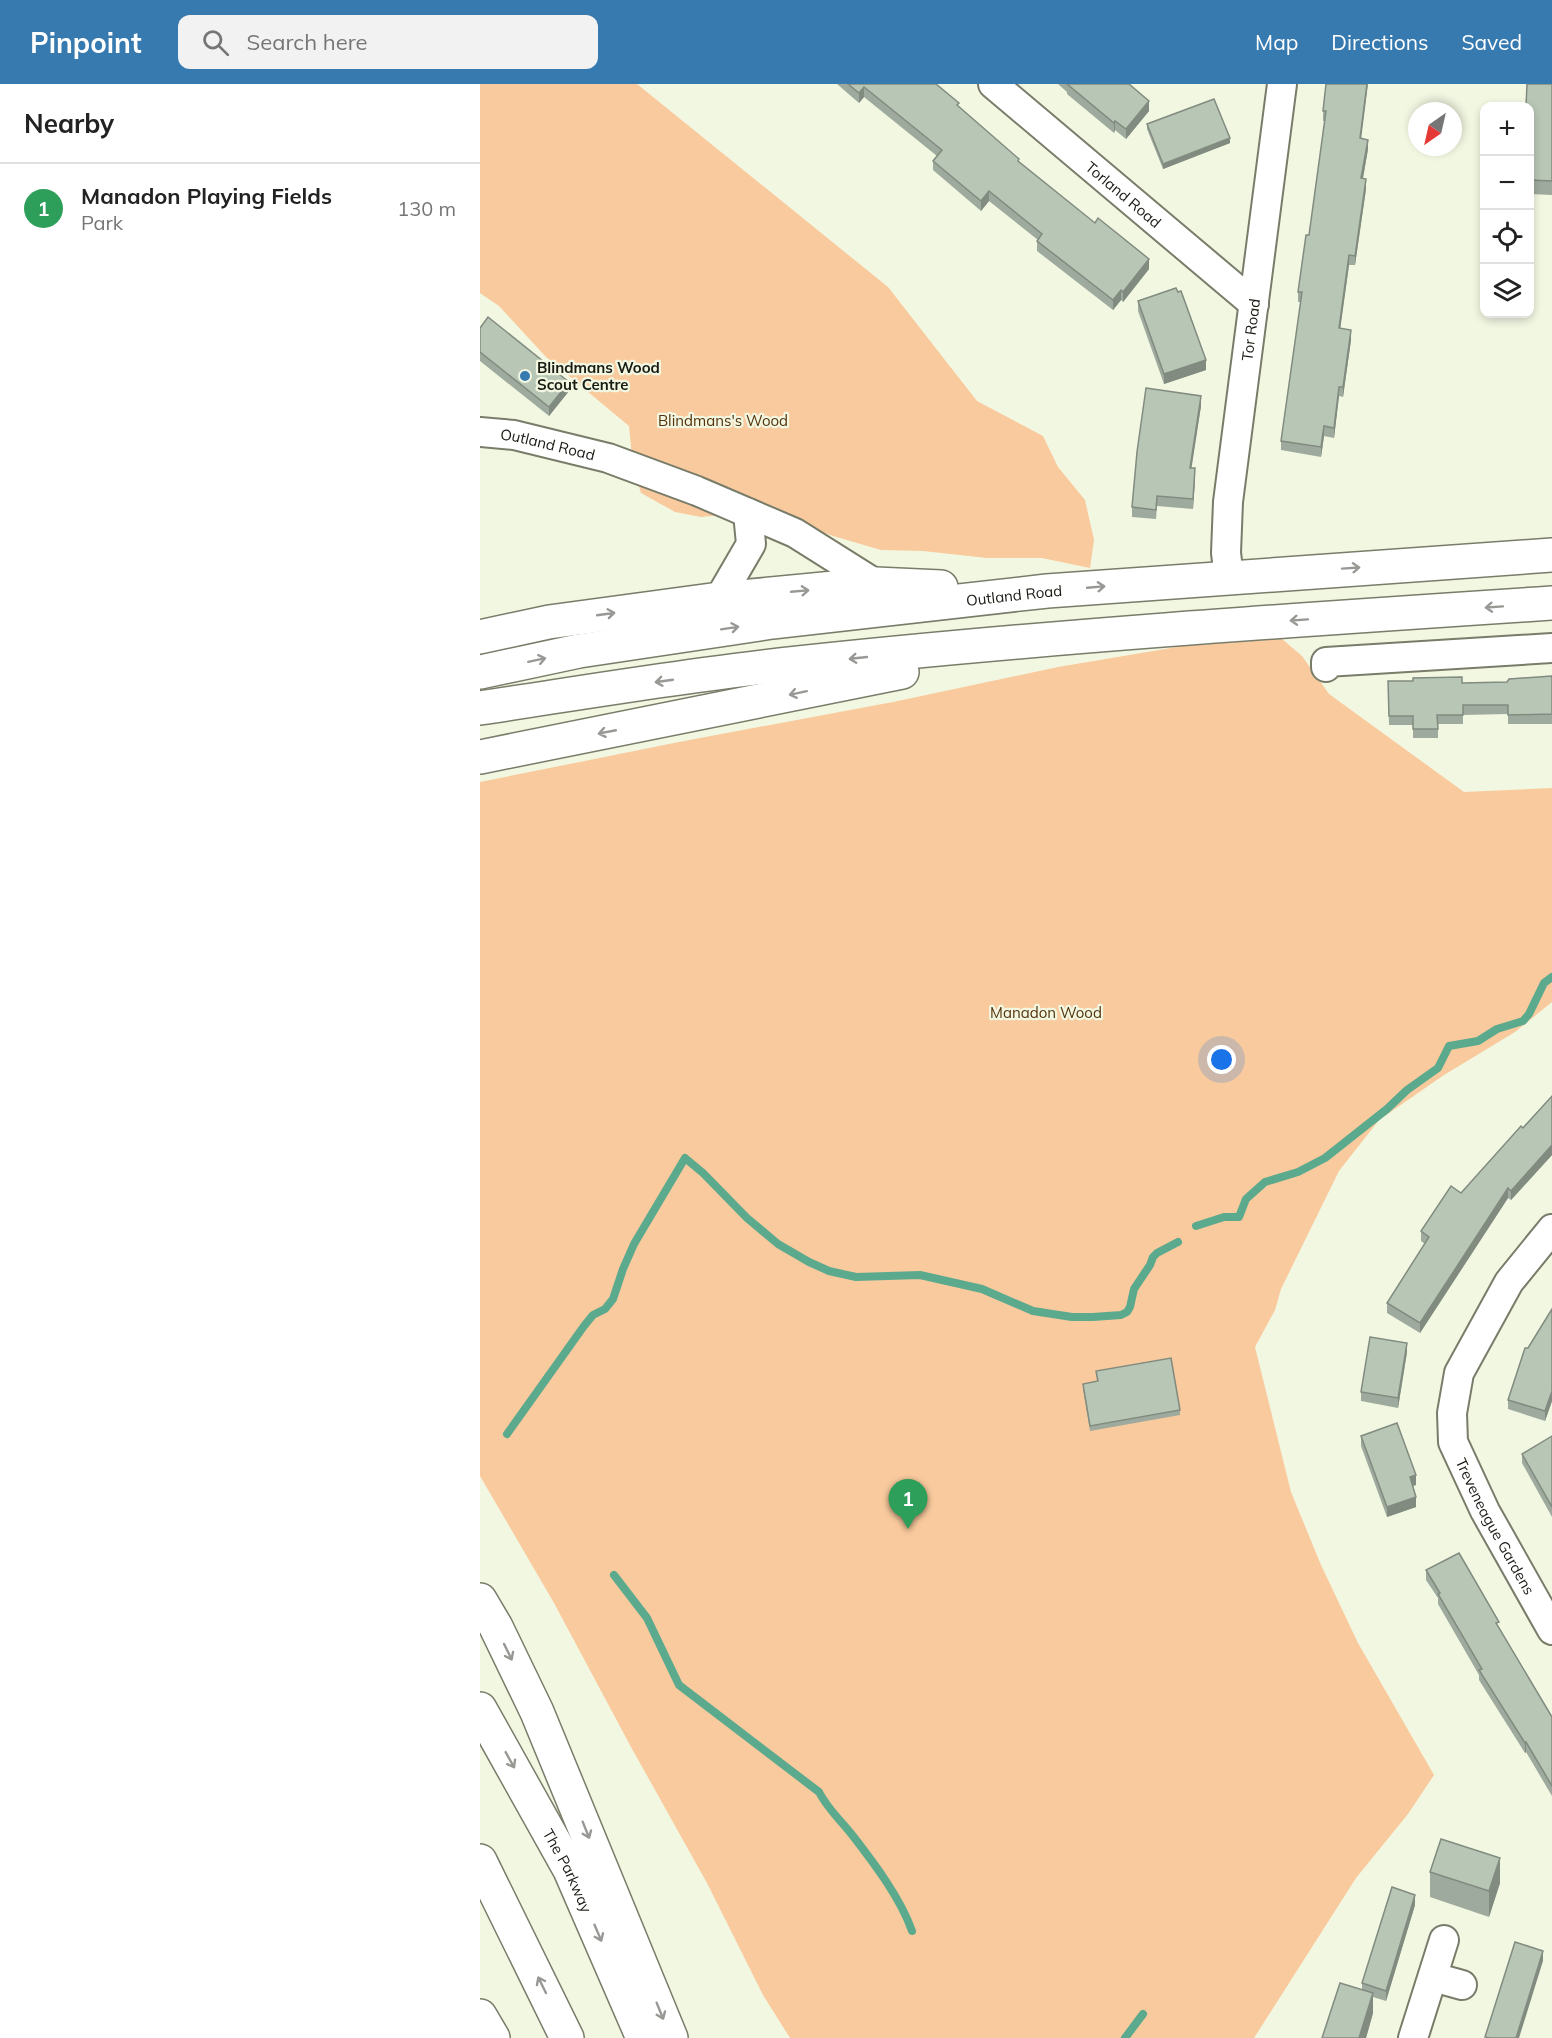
<!DOCTYPE html>
<html lang="en">
<head>
<meta charset="utf-8">
<style>
	body { margin:0; font-family:Mulish,sans-serif; background:#f2f2f2; color:#222 }
	.controls { position:absolute; right:18px; top:18px; display:grid; overflow:hidden; border-radius:12px; box-shadow:0 3px 9px #0003 }
	.controls button { width:54px; height:54px; display:grid; place-items:center; padding:0; border:0; border-bottom:2px solid #e0e0e0; background:#fff; color:#222; font:30px sans-serif }
	.compass { position:absolute; left:928px; top:18px; width:54px; height:54px; border-radius:50%; background:#fff; box-shadow:0 3px 9px #0003; rotate:214deg }
	.you { position:absolute; left:742px; top:976px; width:21px; height:21px; margin:-15px; border:4px solid #fff; border-radius:50%; background:#1a73e8; box-shadow:0 0 0 9px #1a73e833 }
	.badge { display:grid; place-items:center; width:39px; height:39px; border-radius:50%; background:#377ab0; color:#fff; font-size:20px; font-weight:700 }
	.pin { position:absolute; translate:-50% -50px; filter:drop-shadow(0 2px 3px #0008) }
	.pin::after { content:''; position:absolute; top:32px; width:21px; height:18px; background:inherit; clip-path:polygon(0 0,100% 0,50% 100%) }
	.list { margin:0; padding:0; list-style:none }
	h2 { display:flex; justify-content:space-between; align-items:center; height:78px; margin:0; padding:0 24px; font-size:26px }
	h2 small { font-size:20px; font-weight:400; color:#767676 }
	.list li { display:grid; grid-template-columns:39px 1fr auto; gap:18px; align-items:center; box-sizing:border-box; height:90px; padding:0 24px; border-top:2px solid #e0e0e0 }
	.list b { display:block; font-size:22px; white-space:nowrap }
	.list p { margin:0; font-size:20px; white-space:nowrap; color:#767676 }
	.list em { font-size:20px; font-style:normal; color:#767676 }
	.icon { flex:none; width:33px; height:33px; fill:none; stroke:currentColor; stroke-width:2; stroke-linecap:round; stroke-linejoin:round }
	.map { position:relative; flex:none; width:1072px; height:1954px; overflow:hidden }
	header { display:flex; align-items:center; gap:36px; box-sizing:border-box; height:84px; padding:0 30px; background:#377ab0; color:#fff }
	header strong { font-size:28px }
	nav { display:flex; gap:33px; margin-inline-start:auto; font-size:21px }
	.search { width:420px; height:54px; background:#f2f2f2; display:flex; align-items:center; gap:15px; box-sizing:border-box; padding:0 21px; border-radius:12px; color:#767676; font-size:22px }
	main { display:flex }
	aside { flex:1; background:#fff }
	.map>svg:first-child { display:block }
	.green { fill:#f9ca9d }
	.lines { fill:none; stroke-linecap:round; stroke-linejoin:round }
	.stream { stroke:#5caa8e; stroke-width:8 }
	.minor-casing { stroke:#787c69; stroke-width:32 }
	.major-casing { stroke:#787c69; stroke-width:36 }
	.highway-casing { stroke:#787c69; stroke-width:36 }
	.minor { stroke:#fff; stroke-width:28 }
	.major { stroke:#fff; stroke-width:33 }
	.highway { stroke:#fff; stroke-width:33 }
	.wall { fill:#9eaa9d }
	.shaded-wall { fill:#818b7f }
	.building { fill:#b8c6b6; stroke:#818b7f; stroke-width:1.5 }
	.oneway { stroke:#989895 }
	.poi-dot { fill:#377ab0; stroke:#f2f7e2; stroke-width:2 }
	.labels { text-anchor:middle; dominant-baseline:central; stroke-width:4.5; stroke-linejoin:round; paint-order:stroke }
	.street-label { font-size:15px; fill:#191b13; stroke:#f2f7e2 }
	.poi-label { font-size:15px; font-weight:bold; fill:#191b13; stroke:#f2f7e2; text-anchor:start }
	.park-label { font-size:15px; fill:#55340c; stroke:#f2f7e2 }
</style>
</head>
<body>
<header>
<strong>Pinpoint</strong>
<div class="search"><svg class="icon" aria-label="search" viewBox="0 0 24 24"><circle cx="10" cy="10" r="6"/><path d="M15 15l6 6"/></svg>Search here</div>
<nav><a>Map</a><a>Directions</a><a>Saved</a></nav>
</header>
<main>
<aside>
<h2>Nearby<small></small></h2>
<ul class="list">
<li><span class="badge" style="background:#2e9e5b">1</span><div><b>Manadon Playing Fields</b><p>Park</p></div><em>130 m</em></li>
</ul>
</aside>
<div class="map">
<svg width="1072" height="1954" viewBox="0 0 1072 1954">
	<rect width="100%" height="100%" fill="#f2f7e2"/>
	<!-- green -->
	<g class="green">
		<path d="M0 0H157L408 203 497 317 563 352 578 383 605 416 614 456 610 484 562 474H507L443 467 401 466 353 452 286 427 221 433 195 428 161 409 153 383 149 342 66 273 19 222 0 209Z"/>
		<path d="M802 555 822 572 849 610 984 708 1072 704V918L1035 948 964 991 899 1036 859 1087 801 1205 795 1226 775 1263 811 1408 841 1481 878 1559 954 1691 928 1730 876 1794 774 1954H310L283 1911 227 1799 151 1663 74 1519 0 1392V698L199 658 413 618 578 583 703 562Z"/>
	</g>
	<g class="lines">
		<!-- stream -->
		<g class="stream">
			<path d="M716 1142 744 1133H759L766 1115 785 1098 818 1088 845 1074 907 1025 927 1006 958 984 969 962 998 957 1017 945 1043 937 1049 930 1064 899 1072 893"/>
			<path d="M27 1350 104 1242 113 1231 125 1225 133 1215 143 1185 154 1160 205 1074 223 1089 267 1134 298 1160 329 1178 349 1187 376 1193 440 1191 502 1205 553 1227 592 1233H613L641 1231 647 1228 650 1223 654 1205 670 1181 673 1173 677 1169 698 1158"/>
			<path d="M134 1491 167 1534 199 1601 339 1708C349 1727 360 1735 373 1752 394 1779 421 1815 432 1847"/>
			<path d="M645 1954 663 1930"/>
		</g>
		<defs>
			<g id="minor">
				<path id="s1" d="M513 0 774 220"/>
				<path id="s2" d="M0 348 34 351 128 374 217 407 315 449 396 500"/>
				<path id="s3" d="M749 493 746 469 748 418 802 0"/>
				<path d="M239 515 271 460 268 429"/>
				<path d="M846 583V578L1072 564"/>
				<path id="s4" d="M1072 1145 1029 1198 979 1289 972 1329 973 1358 1005 1427 1072 1546"/>
				<path d="M953 1893 982 1901"/>
				<path d="M933 1954 964 1856"/>
			</g>
			<g id="major">
				<path d="M0 553 69 538 239 515 396 500 461 503"/>
				<path id="s5" d="M0 588 99 567 292 538 567 507 1072 471"/>
				<path d="M0 624C100 609 200 592 300 581 557 553 814 536 1072 519"/>
				<path d="M0 673 422 588"/>
			</g>
			<g id="highway">
				<path d="M0 1516 16 1543 57 1628 191 1954"/>
				<path id="s6" d="M0 1625 90 1786 163 1954"/>
				<path d="M0 1777 87 1954"/>
				<path d="M0 1932 13 1954"/>
			</g>
		</defs>
		<!-- minor casing -->
		<use href="#minor" class="minor-casing"/>
		<!-- major casing -->
		<use href="#major" class="major-casing"/>
		<!-- highway casing -->
		<use href="#highway" class="highway-casing"/>
		<!-- minor -->
		<use href="#minor" class="minor"/>
		<!-- major -->
		<use href="#major" class="major"/>
		<!-- highway -->
		<use href="#highway" class="highway"/>
	</g>
	<!-- wall -->
	<g class="wall">
		<path d="M357 0H456L479 23 539 78 669 185 643 218 641 216 633 226 557 167V157L558 156 509 117 501 127 453 86V77L457 72 384 13 379 19Z"/>
		<path d="M578 0H649L669 27 646 55 635 46 634 49 587 10V8Z"/>
		<path d="M846 0 888 65 883 95 886 105 875 181H869L860 244 871 256 863 313 859 312 854 354 844 352 841 373 801 366V357L821 218H818V208L829 151 845 37H843V27Z"/>
		<path d="M1072 0V111L1050 110V22Z"/>
		<path d="M667 40 750 59 683 85 667 45Z"/>
		<path d="M698 208 726 286 684 300 658 227V217Z"/>
		<path d="M0 244 89 307 69 332 0 277Z"/>
		<path d="M721 322 711 384 715 394 713 425 677 422 676 435 652 433V423Z"/>
		<path d="M1072 592V640H1028V630L983 631V640H958V654H933V641H909L908 597 982 599 1027 598Z"/>
		<path d="M1072 1012V1071L1031 1116 1028 1114 940 1249 907 1229V1219L945 1160 941 1157V1147L981 1109Z"/>
		<path d="M1072 1225V1317L1065 1337 1028 1325V1316L1048 1264Z"/>
		<path d="M927 1268 918 1324 881 1317V1308Z"/>
		<path d="M616 1287 700 1326V1331L610 1347 603 1305V1300L617 1297Z"/>
		<path d="M881 1352 936 1401 933 1402 936 1423 907 1433 881 1362Z"/>
		<path d="M1072 1352V1433L1042 1379V1370Z"/>
		<path d="M946 1486 1019 1544 1072 1633V1712L1046 1668 1045 1669 999 1596V1591L958 1520V1514L946 1496Z"/>
		<path d="M950 1788 1020 1799 1009 1833 950 1813Z"/>
		<path d="M935 1821 906 1917 893 1913V1929L886 1954H842L882 1906V1899Z"/>
	</g>
	<!-- shaded-wall -->
	<g class="shaded-wall">
		<path d="M887 0H888L880 64V54Z"/>
		<path d="M384 3V13L379 19V9Z"/>
		<path d="M669 17V27L646 55V45Z"/>
		<path d="M635 37V46L634 49V39Z"/>
		<path d="M750 54V59L683 85V80Z"/>
		<path d="M888 56V65L881 104V94Z"/>
		<path d="M886 95V105L875 181V172Z"/>
		<path d="M509 107V117L501 127V117Z"/>
		<path d="M869 171V181L859 254V244Z"/>
		<path d="M669 175V185L643 218V208Z"/>
		<path d="M641 206V216L633 226V216Z"/>
		<path d="M871 246V256L863 313V303Z"/>
		<path d="M726 276V286L684 300V290Z"/>
		<path d="M89 298V307L69 332V323Z"/>
		<path d="M859 303V312L854 354V344Z"/>
		<path d="M721 312V322L710 394V384Z"/>
		<path d="M844 342V352L841 373V363Z"/>
		<path d="M715 384V394L713 425V415Z"/>
		<path d="M1072 1061V1071L1031 1116V1107Z"/>
		<path d="M1028 1104V1114L940 1249V1239Z"/>
		<path d="M927 1259V1268L918 1324V1314Z"/>
		<path d="M1072 1307V1317L1065 1337V1327Z"/>
		<path d="M936 1391V1401L930 1403V1393Z"/>
		<path d="M936 1413V1423L907 1433V1423Z"/>
		<path d="M1046 1658V1668L1045 1669V1659Z"/>
		<path d="M1020 1774V1799L1009 1833V1807Z"/>
		<path d="M935 1811V1821L906 1917V1907Z"/>
		<path d="M1063 1867V1877L1039 1954H1036Z"/>
		<path d="M893 1909V1929L886 1954H879Z"/>
	</g>
	<!-- building -->
	<g class="building">
		<path d="M368 0H456L479 19 477 21 539 75 538 77 615 139 618 134 669 175 643 208 641 206 633 216 557 157 562 150 509 107 501 117 453 77 462 66 384 3 379 9Z"/>
		<path d="M587 0H649L669 17 646 45 635 37 634 39Z"/>
		<path d="M846 0H887L880 54 888 56 881 94 886 95 875 172 869 171 859 244 871 246 863 303H859L854 344 844 342 841 363 801 357 822 208H818L826 151H829L846 27H843Z"/>
		<path d="M1047 0H1072V97L1050 96V22H1046Z"/>
		<path d="M734 15 750 54 683 80 667 40Z"/>
		<path d="M696 204 698 208 701 207 726 276 684 290 658 217Z"/>
		<path d="M8 233 89 298 69 323 0 268V244Z"/>
		<path d="M666 304 721 312 710 384H715L713 415 677 412 676 426 652 423 657 368Z"/>
		<path d="M1072 592V630L1028 631V621H983V631H957L958 645H933V632H909L908 597H933V594L982 593V599L1027 598 1029 595Z"/>
		<path d="M1072 1012V1061L1031 1107 1028 1104 940 1239 907 1219 949 1153 941 1147 971 1102 981 1109 1041 1042 1043 1044Z"/>
		<path d="M1072 1225V1307L1065 1327 1028 1316 1045 1264H1048Z"/>
		<path d="M890 1253 927 1259 918 1314 881 1308Z"/>
		<path d="M691 1274 700 1326 610 1342 603 1300 618 1297 616 1287Z"/>
		<path d="M917 1339 936 1391 930 1393 936 1413 907 1423 881 1352Z"/>
		<path d="M1072 1352V1423L1042 1370Z"/>
		<path d="M979 1469 1019 1538 1016 1539 1072 1633V1702L1046 1658 1045 1659 999 1586 1002 1585 958 1510 960 1509 946 1486Z"/>
		<path d="M961 1755 1020 1774 1009 1807 950 1788Z"/>
		<path d="M912 1803 935 1811 906 1907 882 1899Z"/>
		<path d="M1035 1858 1063 1867 1036 1954H1010L1005 1953Z"/>
		<path d="M860 1899 893 1909 879 1954H842Z"/>
	</g>
	<!-- one-way arrows -->
	<defs><path id="oneway-shaft" d="M-6 0H5M1.5-3L5.5 0L1.5 3" fill="none" stroke-width="1.6" stroke-linecap="round" stroke-linejoin="round" transform="scale(1.5)"/></defs>
	<g class="oneway">
		<use href="#oneway-shaft" transform="translate(871 484) rotate(-4)"/>
		<use href="#oneway-shaft" transform="translate(616 503) rotate(-5)"/>
		<use href="#oneway-shaft" transform="translate(320 507) rotate(-5)"/>
		<use href="#oneway-shaft" transform="translate(1014 523) rotate(176)"/>
		<use href="#oneway-shaft" transform="translate(126 530) rotate(-8)"/>
		<use href="#oneway-shaft" transform="translate(819 536) rotate(176)"/>
		<use href="#oneway-shaft" transform="translate(250 544) rotate(-9)"/>
		<use href="#oneway-shaft" transform="translate(378 574) rotate(174)"/>
		<use href="#oneway-shaft" transform="translate(57 576) rotate(-12)"/>
		<use href="#oneway-shaft" transform="translate(184 597) rotate(172)"/>
		<use href="#oneway-shaft" transform="translate(318 609) rotate(168)"/>
		<use href="#oneway-shaft" transform="translate(127 648) rotate(169)"/>
		<use href="#oneway-shaft" transform="translate(28 1568) rotate(64)"/>
		<use href="#oneway-shaft" transform="translate(30 1676) rotate(61)"/>
		<use href="#oneway-shaft" transform="translate(106 1746) rotate(68)"/>
		<use href="#oneway-shaft" transform="translate(118 1849) rotate(67)"/>
		<use href="#oneway-shaft" transform="translate(62 1901) rotate(-116)"/>
		<use href="#oneway-shaft" transform="translate(180 1927) rotate(68)"/>
	</g>
	<!-- markers -->
	<circle class="poi-dot" cx="45" cy="292" r="6"/>
	<g class="labels">
		<!-- street labels -->
		<g class="street-label">
			<text stroke="none"><textPath href="#s1" startOffset="171">Torland Road</textPath></text>
			<text stroke="none"><textPath href="#s3" startOffset="249">Tor Road</textPath></text>
			<text stroke="none"><textPath href="#s2" startOffset="69">Outland Road</textPath></text>
			<text stroke="none"><textPath href="#s5" startOffset="540">Outland Road</textPath></text>
			<text stroke="none"><textPath href="#s4" startOffset="336">Treveneague Gardens</textPath></text>
			<text stroke="none"><textPath href="#s6" startOffset="184">The Parkway</textPath></text>
		</g>
		<!-- poi labels -->
		<g class="poi-label">
			<text x="57" y="283">Blindmans Wood<tspan x="57" dy="17">Scout Centre</tspan></text>
		</g>
		<!-- park labels -->
		<g class="park-label">
			<text x="243" y="336">Blindmans's Wood</text>
			<text x="566" y="928">Manadon Wood</text>
		</g>
	</g>
</svg>
<div class="controls">
<button>+</button>
<button>−</button>
<button><svg class="icon" aria-label="locate" viewBox="0 0 24 24"><circle cx="12" cy="12" r="6"/><path d="M12 2v4M12 18v4M2 12h4M18 12h4"/></svg></button>
<button><svg class="icon" aria-label="layers" viewBox="0 0 24 24"><path d="M12 4l9 5-9 5-9-5zM3 14l9 5 9-5"/></svg></button>
</div>
<svg class="compass" viewBox="-18 -18 36 36"><path d="M0-13l5 13h-10z" fill="#e53935"/><path d="M0 13l5-13h-10z" fill="#767676"/></svg>
<div class="you"></div>
<div class="pin badge" style="left:428px;top:1445px;background:#2e9e5b">1</div>
</div>
</main>
</body>
</html>
